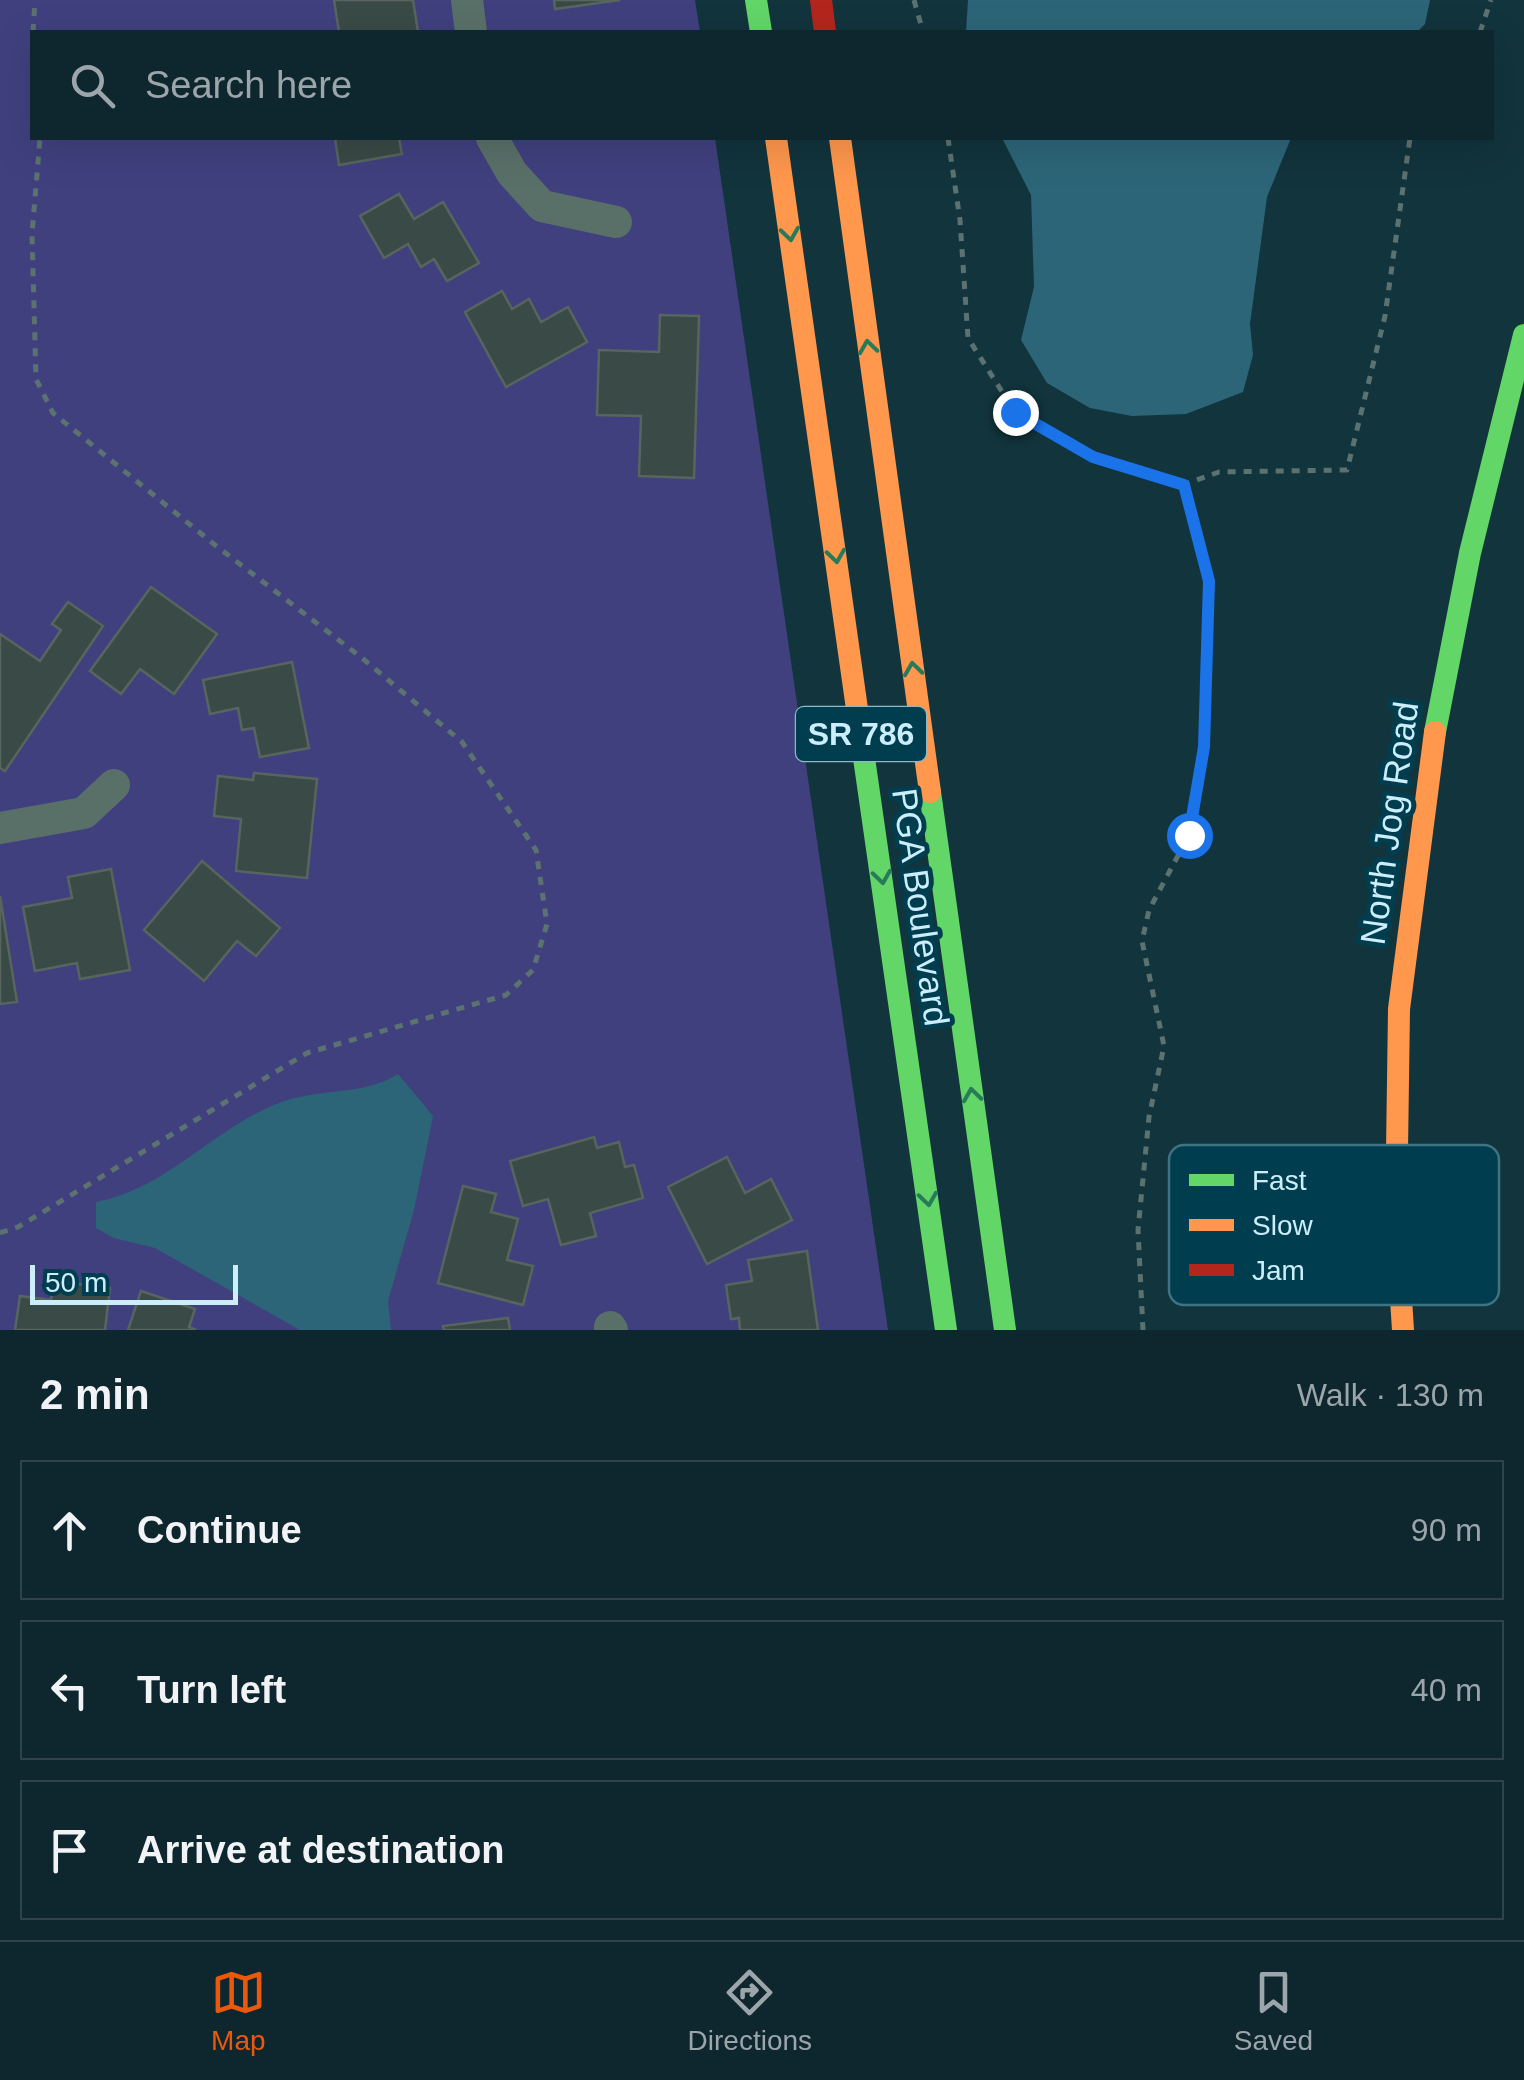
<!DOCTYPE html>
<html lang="en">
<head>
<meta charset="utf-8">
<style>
	body { margin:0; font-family:Arial,sans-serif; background:#172f36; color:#f1f3f6 }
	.scale { position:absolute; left:30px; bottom:25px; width:208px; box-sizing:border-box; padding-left:10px; border:5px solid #cceefb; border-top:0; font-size:28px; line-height:35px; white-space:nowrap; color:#cceefb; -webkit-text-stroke:8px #003e4f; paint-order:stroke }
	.stop { position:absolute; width:30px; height:30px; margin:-22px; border:8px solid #1a73e8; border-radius:50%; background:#fff }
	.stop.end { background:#1a73e8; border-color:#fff; box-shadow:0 2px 10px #0008 }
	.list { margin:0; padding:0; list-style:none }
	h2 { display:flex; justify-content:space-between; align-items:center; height:130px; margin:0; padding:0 40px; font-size:42px }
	h2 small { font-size:32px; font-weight:400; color:#9ba5aa }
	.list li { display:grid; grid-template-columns:65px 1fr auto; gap:30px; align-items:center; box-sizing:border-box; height:140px; margin:0 20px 20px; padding:0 20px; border:2px solid #2e444a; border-radius:0px }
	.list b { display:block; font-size:38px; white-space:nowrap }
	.list em { font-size:32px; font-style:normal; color:#9ba5aa }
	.icon { flex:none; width:55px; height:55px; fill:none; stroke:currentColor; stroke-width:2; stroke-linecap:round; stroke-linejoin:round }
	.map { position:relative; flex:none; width:1524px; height:1330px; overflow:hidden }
	.search { position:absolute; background:#0e272e; box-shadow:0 10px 40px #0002; left:30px; right:30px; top:30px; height:110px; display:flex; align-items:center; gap:25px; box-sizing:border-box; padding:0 35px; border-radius:0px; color:#9ba5aa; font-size:38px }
	.sheet { height:610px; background:#0e272e }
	nav { display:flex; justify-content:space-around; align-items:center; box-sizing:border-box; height:140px; border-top:2px solid #2e444a; background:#0e272e; font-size:28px; color:#9ba5aa }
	nav a { display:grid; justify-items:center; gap:5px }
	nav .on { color:#ea580c }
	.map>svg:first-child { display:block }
	.green { fill:#40407f }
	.water { fill:#2d6578 }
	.building { fill:#3a4a46; stroke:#57655e; stroke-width:2.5 }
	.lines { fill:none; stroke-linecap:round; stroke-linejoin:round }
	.path { stroke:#5c7270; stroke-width:5; stroke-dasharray:8 8; stroke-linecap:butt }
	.street { stroke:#597069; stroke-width:32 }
	.fast { stroke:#63d668; stroke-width:22 }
	.slow { stroke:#ff974d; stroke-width:22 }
	.jam { stroke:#b3261e; stroke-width:22 }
	.oneway { stroke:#287b59 }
	.route { stroke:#1a73e8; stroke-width:12 }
	.labels { text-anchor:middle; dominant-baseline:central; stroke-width:10; stroke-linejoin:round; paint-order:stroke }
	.shield { fill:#003e4f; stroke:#8fb9c7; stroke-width:2.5 }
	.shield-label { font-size:32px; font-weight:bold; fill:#cceefb }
	.street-label { font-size:35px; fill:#cceefb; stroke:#003e4f }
	.key { fill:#003e4f; stroke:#3d7383; stroke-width:2.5 }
	.key-label { font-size:28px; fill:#cceefb }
</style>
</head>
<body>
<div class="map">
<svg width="1524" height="1330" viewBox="0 0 1524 1330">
	<rect width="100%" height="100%" fill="#12343d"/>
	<!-- green -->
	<path class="green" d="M0 0H695L700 32H32V138H715L888 1330H0Z"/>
	<!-- water -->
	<g class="water">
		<path d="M968 0H1430L1425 24 1417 32H966Z"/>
		<path d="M1002 138H1291L1267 197 1250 324 1253 355 1243 392 1186 414 1132 416 1090 408 1047 383 1021 340 1034 287 1031 195Z"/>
		<path d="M398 1074 433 1116 414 1210 388 1301 391 1330H300L155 1248 114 1238 96 1228V1202C165 1190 214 1128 279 1103 317 1088 364 1096 398 1074Z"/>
	</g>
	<!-- building -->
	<g class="building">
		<path d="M334 0H413L418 32H339Z"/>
		<path d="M554 0H620L555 9Z"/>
		<path d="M335 138H399L402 154 339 165Z"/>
		<path d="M399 194 414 219 443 202 479 263 447 281 434 259 421 267 408 244 384 258 360 216Z"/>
		<path d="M502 291 512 309 529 299 541 322 568 307 587 342 506 387 465 312Z"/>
		<path d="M660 315 699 316 694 478 639 476 641 416 597 415 599 350 659 352Z"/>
		<path d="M151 587 217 634 174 694 140 669 121 694 90 671Z"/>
		<path d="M68 602 103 626 5 771 0 768V634L40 661 61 630 52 624Z"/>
		<path d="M292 662 309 748 260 757 254 728 242 730 238 708 210 714 203 680Z"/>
		<path d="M254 773 317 779 307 878 236 871 241 819 214 816 218 776 253 780Z"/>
		<path d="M202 861 280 928 256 956 237 941 204 981 144 930Z"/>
		<path d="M111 869 130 970 80 979 77 963 35 971 23 907 72 898 68 877Z"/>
		<path d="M0 896 17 1002 0 1004Z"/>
		<path d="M594 1137 597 1148 619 1142 625 1167 634 1165 643 1198 590 1213 596 1236 561 1245 548 1199 523 1206 510 1161Z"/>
		<path d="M727 1157 745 1193 771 1179 792 1220 707 1264 668 1187Z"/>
		<path d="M463 1186 496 1194 491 1212 518 1219 507 1260 533 1266 523 1305 438 1283Z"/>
		<path d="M807 1251 818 1330H740L739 1318 731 1319 726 1285 752 1281 748 1260Z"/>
		<path d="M54 1281 110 1288 105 1330H15L20 1296 51 1300Z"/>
		<path d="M141 1291 195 1309 189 1327 196 1330H128Z"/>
		<path d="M508 1318 510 1330H444L443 1326Z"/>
	</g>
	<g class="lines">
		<!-- path -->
		<g class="path">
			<path d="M914 0 923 32"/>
			<path d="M33 32 35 0"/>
			<path d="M1480 32 1491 0"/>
			<path d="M948 138 960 220 968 338 1015 412 1093 457 1183 485"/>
			<path d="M0 1233 18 1227 307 1053 506 995 533 970 547 924 536 850 462 742 362 658 215 545 53 413 36 379 32 234 40 138"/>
			<path d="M1143 1330 1138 1230 1149 1117 1164 1046 1142 941 1149 910 1189 835 1204 747 1209 581 1183 485 1219 472 1347 470 1385 316 1410 138"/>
		</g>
		<!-- street -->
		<g class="street">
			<path d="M467 0 471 32"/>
			<path d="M492 138 512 173 542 206 616 222"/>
			<path d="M0 828 84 813 114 785"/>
			<path d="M610 1327 612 1330"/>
		</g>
		<!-- fast -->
		<g class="fast">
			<path d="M756 0 761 32"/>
			<path d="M1435 732 1470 553 1524 335"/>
			<path d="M862 744 946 1330"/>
			<path d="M930 792 1005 1330"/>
		</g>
		<!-- slow -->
		<g class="slow">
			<path d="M776 138 862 744"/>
			<path d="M840 138 930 792"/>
			<path d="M1403 1330 1396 1222 1399 1009 1435 732"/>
		</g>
		<!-- jam -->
		<path class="jam" d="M821 0 825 32"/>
	</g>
	<!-- one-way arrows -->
	<defs><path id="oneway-chevron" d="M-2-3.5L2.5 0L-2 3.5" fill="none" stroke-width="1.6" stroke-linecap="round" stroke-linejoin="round" transform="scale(2.5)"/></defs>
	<g class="oneway">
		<use href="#oneway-chevron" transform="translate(790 234) rotate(82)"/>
		<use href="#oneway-chevron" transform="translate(868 347) rotate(-98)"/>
		<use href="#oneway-chevron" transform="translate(836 556) rotate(82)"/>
		<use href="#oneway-chevron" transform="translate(913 669) rotate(-98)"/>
		<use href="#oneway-chevron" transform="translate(882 877) rotate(82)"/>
		<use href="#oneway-chevron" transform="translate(972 1095) rotate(-98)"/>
		<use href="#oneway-chevron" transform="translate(928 1199) rotate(82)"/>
	</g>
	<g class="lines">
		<!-- route -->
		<path class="route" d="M1015 412 1093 457 1184 485 1209 581 1204 747 1189 835"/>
	</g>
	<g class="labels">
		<!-- shield labels -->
		<rect class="shield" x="796" y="707" width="130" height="54" rx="8"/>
		<g class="shield-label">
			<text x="861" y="734">SR 786</text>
		</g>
		<!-- street labels -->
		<g class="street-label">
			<text transform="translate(1389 823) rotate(-82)">North Jog Road</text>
			<text transform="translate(921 907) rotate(82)">PGA Boulevard</text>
		</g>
	</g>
	<!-- legend -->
	<rect x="1169" y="1145" width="330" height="160" rx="15" class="key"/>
	<rect x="1189" y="1174" width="45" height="12" fill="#63d668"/>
	<rect x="1189" y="1219" width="45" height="12" fill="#ff974d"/>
	<rect x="1189" y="1264" width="45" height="12" fill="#b3261e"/>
	<g class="key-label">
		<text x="1252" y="1190">Fast</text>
		<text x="1252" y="1235">Slow</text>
		<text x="1252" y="1280">Jam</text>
	</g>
</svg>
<div class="scale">50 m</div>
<div class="stop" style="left:1189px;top:835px"></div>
<div class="stop end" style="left:1015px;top:412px"></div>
<div class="search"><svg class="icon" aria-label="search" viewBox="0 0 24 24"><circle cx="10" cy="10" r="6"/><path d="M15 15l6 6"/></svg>Search here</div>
</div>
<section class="sheet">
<h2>2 min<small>Walk · 130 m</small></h2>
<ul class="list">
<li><svg class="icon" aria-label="ahead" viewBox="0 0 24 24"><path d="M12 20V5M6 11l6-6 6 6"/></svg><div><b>Continue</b></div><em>90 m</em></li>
<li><svg class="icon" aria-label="left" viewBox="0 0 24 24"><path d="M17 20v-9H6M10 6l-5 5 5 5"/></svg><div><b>Turn left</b></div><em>40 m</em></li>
<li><svg class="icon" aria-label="arrive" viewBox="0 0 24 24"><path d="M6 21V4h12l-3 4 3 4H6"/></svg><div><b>Arrive at destination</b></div></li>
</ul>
</section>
<nav>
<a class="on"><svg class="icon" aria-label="map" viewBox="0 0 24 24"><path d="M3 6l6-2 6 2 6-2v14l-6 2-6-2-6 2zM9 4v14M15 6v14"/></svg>Map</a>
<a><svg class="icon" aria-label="directions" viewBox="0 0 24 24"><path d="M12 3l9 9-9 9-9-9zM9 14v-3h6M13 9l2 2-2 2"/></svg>Directions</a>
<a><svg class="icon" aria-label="saved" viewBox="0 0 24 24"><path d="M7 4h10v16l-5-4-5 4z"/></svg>Saved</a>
</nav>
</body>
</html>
